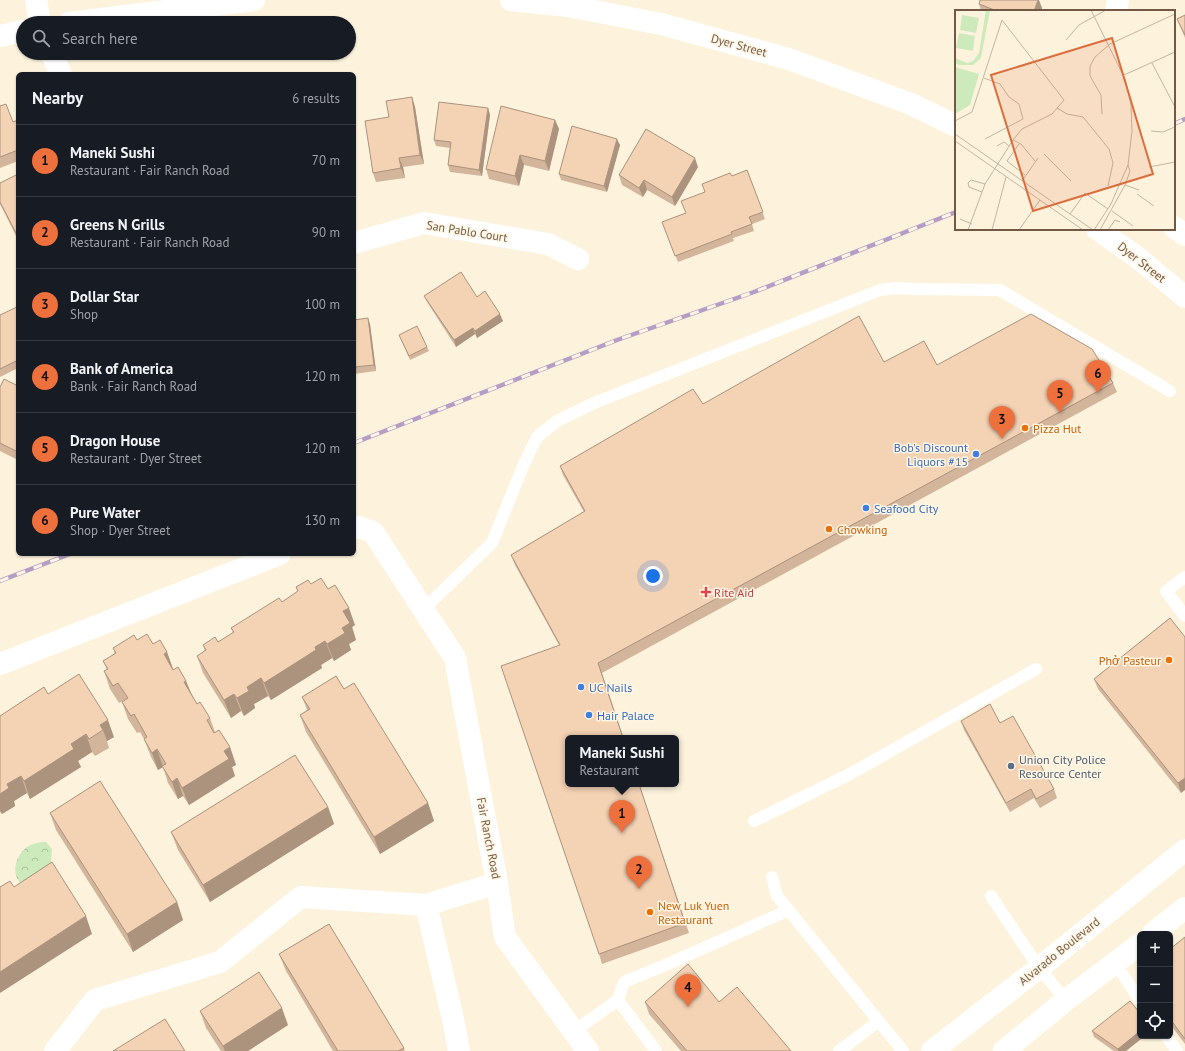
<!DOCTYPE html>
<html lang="en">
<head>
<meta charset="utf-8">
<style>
	body { margin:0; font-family:"PT Sans",sans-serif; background:#242831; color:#f1f3f6 }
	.controls { position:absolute; right:12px; bottom:12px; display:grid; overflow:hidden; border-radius:6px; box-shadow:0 1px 3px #0004 }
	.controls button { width:36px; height:36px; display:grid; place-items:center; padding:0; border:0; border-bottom:1px solid #363941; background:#171b24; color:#f1f3f6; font:20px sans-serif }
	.you { position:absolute; left:653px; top:576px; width:14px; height:14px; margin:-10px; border:3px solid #fff; border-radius:50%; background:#1a73e8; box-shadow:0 0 0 6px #1a73e833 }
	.badge { display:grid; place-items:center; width:26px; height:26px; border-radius:50%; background:#ee703c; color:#111; font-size:13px; font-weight:700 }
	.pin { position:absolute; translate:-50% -33px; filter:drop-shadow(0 1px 2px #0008) }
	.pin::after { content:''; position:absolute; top:21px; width:14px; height:12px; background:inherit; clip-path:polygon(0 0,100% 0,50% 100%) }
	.popup { position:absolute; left:565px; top:735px; width:114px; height:52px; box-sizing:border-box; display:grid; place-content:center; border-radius:6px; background:#171b24; filter:drop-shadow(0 1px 3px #0005); font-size:13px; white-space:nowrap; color:#9ea1a6 }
	.popup b { font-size:15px; color:#f1f3f6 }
	.popup::after { content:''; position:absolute; left:50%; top:100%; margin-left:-8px; border:8px solid transparent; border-top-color:#171b24 }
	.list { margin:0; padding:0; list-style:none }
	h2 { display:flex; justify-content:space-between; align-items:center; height:52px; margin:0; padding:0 16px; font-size:17px }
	h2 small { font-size:13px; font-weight:400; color:#9ea1a6 }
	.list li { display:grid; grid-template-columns:26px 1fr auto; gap:12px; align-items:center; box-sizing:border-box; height:72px; padding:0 16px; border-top:1px solid #363941 }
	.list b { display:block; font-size:15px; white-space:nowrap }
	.list p { margin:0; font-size:13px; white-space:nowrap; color:#9ea1a6 }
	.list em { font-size:13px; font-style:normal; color:#9ea1a6 }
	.icon { flex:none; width:22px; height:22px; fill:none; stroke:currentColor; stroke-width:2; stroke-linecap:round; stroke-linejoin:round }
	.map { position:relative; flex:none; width:1185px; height:1051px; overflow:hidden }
	.search { position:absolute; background:#171b24; box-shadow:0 1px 3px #0004; left:16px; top:16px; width:340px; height:44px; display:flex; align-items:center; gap:10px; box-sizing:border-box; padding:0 14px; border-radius:22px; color:#9ea1a6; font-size:15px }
	.panel { position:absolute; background:#171b24; box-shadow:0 1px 3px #0004; left:16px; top:72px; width:340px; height:484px; border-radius:6px }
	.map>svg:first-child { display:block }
	.park { fill:url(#park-crowns) }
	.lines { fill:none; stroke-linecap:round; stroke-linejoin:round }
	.service { stroke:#fff; stroke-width:12 }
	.minor { stroke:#fff; stroke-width:22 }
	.secondary { stroke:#fff; stroke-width:22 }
	.rail-casing { stroke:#b69dc5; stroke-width:4.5 }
	.rail { stroke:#fff6e4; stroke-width:3; stroke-dasharray:9; stroke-linecap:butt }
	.wall { fill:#d2b59b }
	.shaded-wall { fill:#ab937e }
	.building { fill:#f4d2b4; stroke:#ab937e }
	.food-dot { fill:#e8710a; stroke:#fff6e4; stroke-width:1.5 }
	.shop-dot { fill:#3f7fe0; stroke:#fff6e4; stroke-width:1.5 }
	.health-dot { fill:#e0444e; stroke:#fff6e4; stroke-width:1.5 }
	.service-dot { fill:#5c6f8a; stroke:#fff6e4; stroke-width:1.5 }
	.labels { text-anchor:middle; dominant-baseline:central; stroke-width:3; stroke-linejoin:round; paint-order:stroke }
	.street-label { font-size:12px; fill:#735945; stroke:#fff6e4 }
	.food-label { font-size:12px; fill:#c56008; stroke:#fff6e4; text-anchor:start }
	.shop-label { font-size:12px; fill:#366cbe; stroke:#fff6e4; text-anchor:start }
	.health-label { font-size:12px; fill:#be3a42; stroke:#fff6e4; text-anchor:start }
	.service-label { font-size:12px; fill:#4e5e75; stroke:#fff6e4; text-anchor:start }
	.inset-road { fill:none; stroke:#c6b5a0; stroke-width:1 }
	.view { fill:#dc6d3d; fill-opacity:0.15; stroke:#dc6d3d; stroke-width:2 }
	.inset-edge { fill:none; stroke:#735945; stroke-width:2 }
</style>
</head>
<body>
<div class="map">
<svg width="1185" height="1051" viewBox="0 0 1185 1051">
	<defs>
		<pattern id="park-crowns" width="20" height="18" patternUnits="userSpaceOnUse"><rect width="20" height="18" fill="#cceabc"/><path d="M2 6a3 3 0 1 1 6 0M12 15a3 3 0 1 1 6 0" fill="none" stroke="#aac19b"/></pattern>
	</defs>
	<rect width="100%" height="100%" fill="#fdf3dd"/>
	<!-- park -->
	<path class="park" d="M42 842H46L52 849 51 863 49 868 20 883C11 872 16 855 27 847 31 844 37 843 42 842Z"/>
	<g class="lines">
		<!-- service -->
		<g class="service">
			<path d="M1185 577 1166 591 1185 616"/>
			<path d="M424 609 492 543 523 466 537 437 557 421 594 403 880 290 896 288 916 289 1000 290 1170 391"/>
			<path d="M754 821 850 774 1036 669"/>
			<path d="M772 877 777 896 903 1051"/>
			<path d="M991 896 1039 968 1066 1000"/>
			<path d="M1115 963 1140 1000"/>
			<path d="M618 1000 656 1051"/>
			<path d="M573 1032 618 1000 624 982 668 964 789 910"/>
			<path d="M1166 1036 1177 1051"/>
			<path d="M839 1051 879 1021"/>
		</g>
		<!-- minor -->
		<g class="minor">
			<path d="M36 0 40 23"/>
			<path d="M1116 11 1118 0"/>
			<path d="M51 53 61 74"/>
			<path d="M354 243 424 223 548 244 578 259"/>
			<path d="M354 528 359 527 373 532 455 658 497 883 505 937 588 1051"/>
			<path d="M0 664 280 554"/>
			<path d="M426 905 497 883"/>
			<path d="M55 1051 95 1000 220 962 301 897 426 905 453 1019 459 1051"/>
		</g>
		<!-- secondary -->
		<g class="secondary">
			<path d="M511 0 568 6 661 24 789 59 911 104 956 126"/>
			<path d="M69 23 254 0"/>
			<path d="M0 36 23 31"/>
			<path d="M1174 227 1185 235"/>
			<path d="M1097 229 1137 257 1185 297"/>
			<path d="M1152 934 1185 908"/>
			<path d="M932 1051 1039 968 1185 850"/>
			<path d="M1004 1051 1066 1000 1140 944"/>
		</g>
		<defs>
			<g id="rail">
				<path d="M1174 124 1185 119"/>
				<path d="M354 443 617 340 754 292 956 212"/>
				<path d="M0 581 70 554"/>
			</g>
		</defs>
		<!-- rail casing -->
		<use href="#rail" class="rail-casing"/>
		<!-- rail -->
		<use href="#rail" class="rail"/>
	</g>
	<!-- wall -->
	<g class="wall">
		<path d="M979 4 1042 8 1041 11H981Z"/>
		<path d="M1185 15V38L1177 19Z"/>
		<path d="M412 97 415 107 424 164 403 167 405 178 376 182 373 173 389 117Z"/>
		<path d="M0 106 13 122 18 120V161L0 168Z"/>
		<path d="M488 108 490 115 482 176 450 172 448 165 450 148 436 146 434 140Z"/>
		<path d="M555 120 559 129 549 171 524 165 519 186 489 179 486 169Z"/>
		<path d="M620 145 607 192 561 180 559 174Z"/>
		<path d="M698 167 675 206 647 190 643 197 622 185 619 175Z"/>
		<path d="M747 170 765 219 752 224 754 231 733 238 734 241 678 262 662 222 686 213 705 192 732 176Z"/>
		<path d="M18 174V240L0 204V183Z"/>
		<path d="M424 296 477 297 503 321 477 338 475 334 456 347 427 302Z"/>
		<path d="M18 308V368L0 377V315Z"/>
		<path d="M354 320 370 324 376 371 354 374Z"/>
		<path d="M399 335 427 347 429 351 410 360Z"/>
		<path d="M884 362 937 365 1113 383 1117 392 602 673 689 933 602 964 599 954 559 645 515 565 511 555 584 512 563 475 560 466 703 404Z"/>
		<path d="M18 386V460L0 451V387Z"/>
		<path d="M311 584 328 589 355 625 352 627 356 640 349 644 351 650 334 661 332 658 321 665 322 668 271 700 268 696 254 704 255 708 244 716 241 711 231 718 203 673 197 656 205 651 203 645 218 642 233 633 231 628 282 602 298 592 296 587Z"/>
		<path d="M1170 618 1181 793 1098 689 1094 679Z"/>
		<path d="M137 640 153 644 167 652 173 670 186 681 191 693 197 704 210 718 215 732 230 747 236 765 232 767 235 776 189 805 183 796 178 799 168 783 163 767 158 770 151 757 144 739 140 732 137 733 128 719 122 702 125 700 119 703 110 689 104 671 107 670 103 661 115 654 113 648Z"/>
		<path d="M344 689 428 803 434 821 380 854 306 732 300 715 307 710 302 697Z"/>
		<path d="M48 694 114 737 107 741 109 748 95 756 92 752 78 761 81 767 30 799 27 793 14 801 15 806 2 814 0 812V716Z"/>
		<path d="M961 721 1000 723 1054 789 1057 798 1040 808 1034 798 1010 812 964 730Z"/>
		<path d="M328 807 334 824 210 902 178 850 171 832Z"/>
		<path d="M50 813 177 902 183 920 133 952 56 830Z"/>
		<path d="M1185 937V1044L1170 1024V949Z"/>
		<path d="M279 954 404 1048 405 1051H333L286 971Z"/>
		<path d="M645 1002H719L791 1051H681L649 1014Z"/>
		<path d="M200 1011 288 1025 248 1051H221L206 1028Z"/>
		<path d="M1092 1031 1126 1051H1114L1094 1037Z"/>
	</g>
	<!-- shaded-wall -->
	<g class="shaded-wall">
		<path d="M1038 0H1039L1042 8 1041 11H1034Z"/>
		<path d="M412 97 415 107 424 164 420 155Z"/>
		<path d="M488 108 490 115 482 176 479 170Z"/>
		<path d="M555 120 559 129 549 171 545 161Z"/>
		<path d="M617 139 620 145 607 192 604 186Z"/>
		<path d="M520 155 524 165 519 186 515 176Z"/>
		<path d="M399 158 403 167 405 178 401 168Z"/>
		<path d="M695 158 698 167 675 206 672 197Z"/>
		<path d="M644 180 647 190 643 197 639 188Z"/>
		<path d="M500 314 503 321 477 338 475 331Z"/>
		<path d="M368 318 370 324 376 371 374 365Z"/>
		<path d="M473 328 475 334 456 347 454 340Z"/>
		<path d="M349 608 355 625 352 627 356 640 349 644 351 650 334 661 327 644 342 628 343 611Z"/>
		<path d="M325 641 332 658 321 665 322 668 271 700 264 683 315 647Z"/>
		<path d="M167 652 173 669 170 672 164 654Z"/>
		<path d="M261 678 268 696 254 704 255 708 244 716 237 698 247 687Z"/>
		<path d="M186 681 193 698 184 682Z"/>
		<path d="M234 694 241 711 231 718 224 700Z"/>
		<path d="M108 720 114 737 107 741 103 730 100 725Z"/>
		<path d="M86 734 92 752 78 761 81 767 30 799 24 781 71 744Z"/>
		<path d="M230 747 236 765 232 767 235 776 189 805 182 788 224 751Z"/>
		<path d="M157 749 163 767 158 770 152 753Z"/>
		<path d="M21 776 27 793 14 801 15 806 2 814 0 810V794L7 784Z"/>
		<path d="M177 778 183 796 178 799 172 782Z"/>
		<path d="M1185 778V790L1181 793 1178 783Z"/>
		<path d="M428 803 434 821 380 854 374 837Z"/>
		<path d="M328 807 334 824 210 902 203 885Z"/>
		<path d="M177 902 183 920 133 952 127 934Z"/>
		<path d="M86 916 92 934 0 993V972Z"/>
		<path d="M282 1008 288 1025 248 1051H225L223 1046Z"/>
		<path d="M1140 1031V1036H1145L1126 1051H1118V1049Z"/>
	</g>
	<!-- building -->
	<g class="building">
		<path d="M980 0H1038L1034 11H997L979 4Z"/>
		<path d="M1185 15V35L1177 19Z"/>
		<path d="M412 97 420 155 399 158 401 168 373 173 365 121 389 117 386 101Z"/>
		<path d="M439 102 488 108 479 170 448 165 451 142 434 140Z"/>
		<path d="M6 104 13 122 18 120V150L0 157V106Z"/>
		<path d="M501 106 555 120 545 161 520 155 515 176 486 169Z"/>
		<path d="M572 126 617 139 604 186 559 174Z"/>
		<path d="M646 129 695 158 672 197 644 180 639 188 619 175Z"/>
		<path d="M747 170 763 212 749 217 752 224 731 232 732 234 675 256 662 222 686 213 681 201 705 192 702 184 730 173 732 176Z"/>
		<path d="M18 174V232L16 233 0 202V183Z"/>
		<path d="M461 272 477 297 485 291 500 314 475 331 473 328 454 340 424 296Z"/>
		<path d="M17 307 18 308V360L0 369V315Z"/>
		<path d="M1031 314 1092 349 1113 383 598 663 623 738H568V784H639L685 923 599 954 501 666 560 645 511 555 585 511 560 466 693 389 703 404 859 316 884 362 924 341 937 365Z"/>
		<path d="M368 318 374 365 354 367V320Z"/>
		<path d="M417 326 427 347 409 356 399 335Z"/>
		<path d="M4 379 18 386V452L0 443V387Z"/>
		<path d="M321 578 328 589 335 585 349 608 343 611 350 623 342 628 345 633 327 644 325 641 315 647 316 650 264 683 261 678 247 687 249 691 237 698 234 694 224 700 197 656 206 650 203 645 215 637 218 642 234 632 231 628 279 598 282 602 298 591 296 587 308 580 311 584Z"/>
		<path d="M1170 618 1185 637V778L1178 783 1094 679Z"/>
		<path d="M147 634 153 644 160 640 167 652 164 654 173 670 178 667 186 681 184 682 197 704 200 702 210 718 207 720 214 733 219 730 230 747 224 751 229 759 182 788 177 778 172 782 162 766 166 764 157 749 152 753 144 739 147 737 134 714 131 716 122 702 128 698 118 683 113 686 104 671 108 669 103 661 116 653 113 648 134 635 137 640Z"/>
		<path d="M79 674 108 720 100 725 103 730 89 739 86 734 71 744 74 749 24 781 21 776 7 784 9 788 0 794V716L44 687 48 694Z"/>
		<path d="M336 676 344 689 354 683 428 803 374 837 300 715 310 709 302 697Z"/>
		<path d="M990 704 1000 723 1013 716 1054 789 1036 799 1031 789 1006 803 961 721Z"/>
		<path d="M295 755 328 807 203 885 171 832Z"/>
		<path d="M100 781 177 902 127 934 50 813Z"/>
		<path d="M52 862 86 916 0 972V887L10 881 14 887Z"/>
		<path d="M329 924 404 1048 398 1051H338L279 954Z"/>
		<path d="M1185 937V1039L1170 1019V949Z"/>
		<path d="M688 964 719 1002 737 987 791 1051H687L645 1002Z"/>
		<path d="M259 972 282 1008 223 1046 200 1011Z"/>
		<path d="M1140 973V978L1137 975Z"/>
		<path d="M1130 1001 1140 1013V1031L1118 1049 1092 1031Z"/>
		<path d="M165 1019 185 1051H113Z"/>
	</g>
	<!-- markers -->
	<g class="food-dot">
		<circle cx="1025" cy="428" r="4"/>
		<circle cx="829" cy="529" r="4"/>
		<circle cx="1169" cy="660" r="4"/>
		<circle cx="650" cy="912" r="4"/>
	</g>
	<g class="shop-dot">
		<circle cx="976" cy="454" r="4"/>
		<circle cx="866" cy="508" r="4"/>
		<circle cx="581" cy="687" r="4"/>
		<circle cx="589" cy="715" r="4"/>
	</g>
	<path class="health-dot" d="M704 586h4v4h4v4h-4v4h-4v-4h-4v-4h4z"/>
	<circle class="service-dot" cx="1011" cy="766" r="4"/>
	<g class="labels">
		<!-- street labels -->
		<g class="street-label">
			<text transform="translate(739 45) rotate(15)">Dyer Street</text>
			<text transform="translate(467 231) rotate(9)">San Pablo Court</text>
			<text transform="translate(1142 262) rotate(38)">Dyer Street</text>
			<text transform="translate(489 838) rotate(79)">Fair Ranch Road</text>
			<text transform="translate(1059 951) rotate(-39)">Alvarado Boulevard</text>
		</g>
		<!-- food labels -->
		<g class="food-label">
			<text x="1033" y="428">Pizza Hut</text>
			<text x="837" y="529">Chowking</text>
			<text x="1161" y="660" text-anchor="end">Phở Pasteur</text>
			<text x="658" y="905">New Luk Yuen<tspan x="658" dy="14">Restaurant</tspan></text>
		</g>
		<!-- shop labels -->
		<g class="shop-label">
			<text x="968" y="447" text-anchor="end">Bob's Discount<tspan x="968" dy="14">Liquors #15</tspan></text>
			<text x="874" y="508">Seafood City</text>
			<text x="589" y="687">UC Nails</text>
			<text x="597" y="715">Hair Palace</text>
		</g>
		<!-- health labels -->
		<g class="health-label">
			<text x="714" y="592">Rite Aid</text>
		</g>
		<!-- service labels -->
		<g class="service-label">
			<text x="1019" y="759">Union City Police<tspan x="1019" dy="14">Resource Center</tspan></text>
		</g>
	</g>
	<!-- overview -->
	<g transform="translate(955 10)">
		<rect width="220" height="220" fill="#fdf3dd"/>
		<path d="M31 0H35L26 48 18 55H4L0 53V48L12 53 18 51 24 43ZM7 5 24 8 21 23 5 20ZM4 23 20 26 18 41 1 38ZM0 57 24 64 15 95 0 104Z" fill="#cceabc"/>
		<path class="inset-road" d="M136 0 170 69 176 94 177 121 173 155 156 194 139 220M111 30 124 15 151 0M197 53 220 97M169 65 220 42M29 68 45 74 54 87 64 94 68 109 30 129M102 98 112 104 128 107 154 139 158 153 153 176M147 104 146 85 135 66V56L140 47 155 34 220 4M0 111 17 102 47 10 109 90 97 104 67 119 58 130 30 174 13 220M196 121 208 122 220 117M0 124 138 220M58 130 66 134 80 151M0 131 128 220M64 134 52 151 70 165M42 136 49 132 54 136M89 144 116 171M194 157 220 152M67 171 83 148M170 175 184 180M27 182 14 177 13 173 16 170 30 174M182 184 199 196M157 201 178 216M115 204 130 183 153 199M5 209 17 214M37 220 51 167M64 220 85 190M145 220 170 175 175 161 173 155M153 220 160 210 165 212"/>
		<path class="view" d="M157 28 198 164 78 201 36 65Z"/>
		<rect width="220" height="220" class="inset-edge"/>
	</g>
</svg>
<div class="controls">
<button>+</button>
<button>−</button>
<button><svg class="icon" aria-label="locate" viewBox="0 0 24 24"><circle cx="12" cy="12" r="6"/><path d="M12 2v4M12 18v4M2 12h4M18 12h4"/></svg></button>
</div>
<div class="you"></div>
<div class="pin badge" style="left:622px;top:833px">1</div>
<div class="popup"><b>Maneki Sushi</b>Restaurant</div>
<div class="pin badge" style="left:639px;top:889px">2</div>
<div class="pin badge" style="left:1002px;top:439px">3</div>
<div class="pin badge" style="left:688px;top:1007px">4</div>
<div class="pin badge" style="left:1060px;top:413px">5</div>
<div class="pin badge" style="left:1098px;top:393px">6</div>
<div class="search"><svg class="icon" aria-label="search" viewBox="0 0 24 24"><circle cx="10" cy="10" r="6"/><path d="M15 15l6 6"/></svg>Search here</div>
<section class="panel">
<h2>Nearby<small>6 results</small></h2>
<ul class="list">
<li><span class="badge">1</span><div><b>Maneki Sushi</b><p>Restaurant · Fair Ranch Road</p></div><em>70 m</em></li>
<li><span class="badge">2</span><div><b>Greens N Grills</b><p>Restaurant · Fair Ranch Road</p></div><em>90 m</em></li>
<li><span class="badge">3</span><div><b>Dollar Star</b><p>Shop</p></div><em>100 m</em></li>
<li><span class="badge">4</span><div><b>Bank of America</b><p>Bank · Fair Ranch Road</p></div><em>120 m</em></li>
<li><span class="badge">5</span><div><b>Dragon House</b><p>Restaurant · Dyer Street</p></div><em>120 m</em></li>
<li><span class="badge">6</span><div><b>Pure Water</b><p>Shop · Dyer Street</p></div><em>130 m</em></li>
</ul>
</section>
</div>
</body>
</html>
